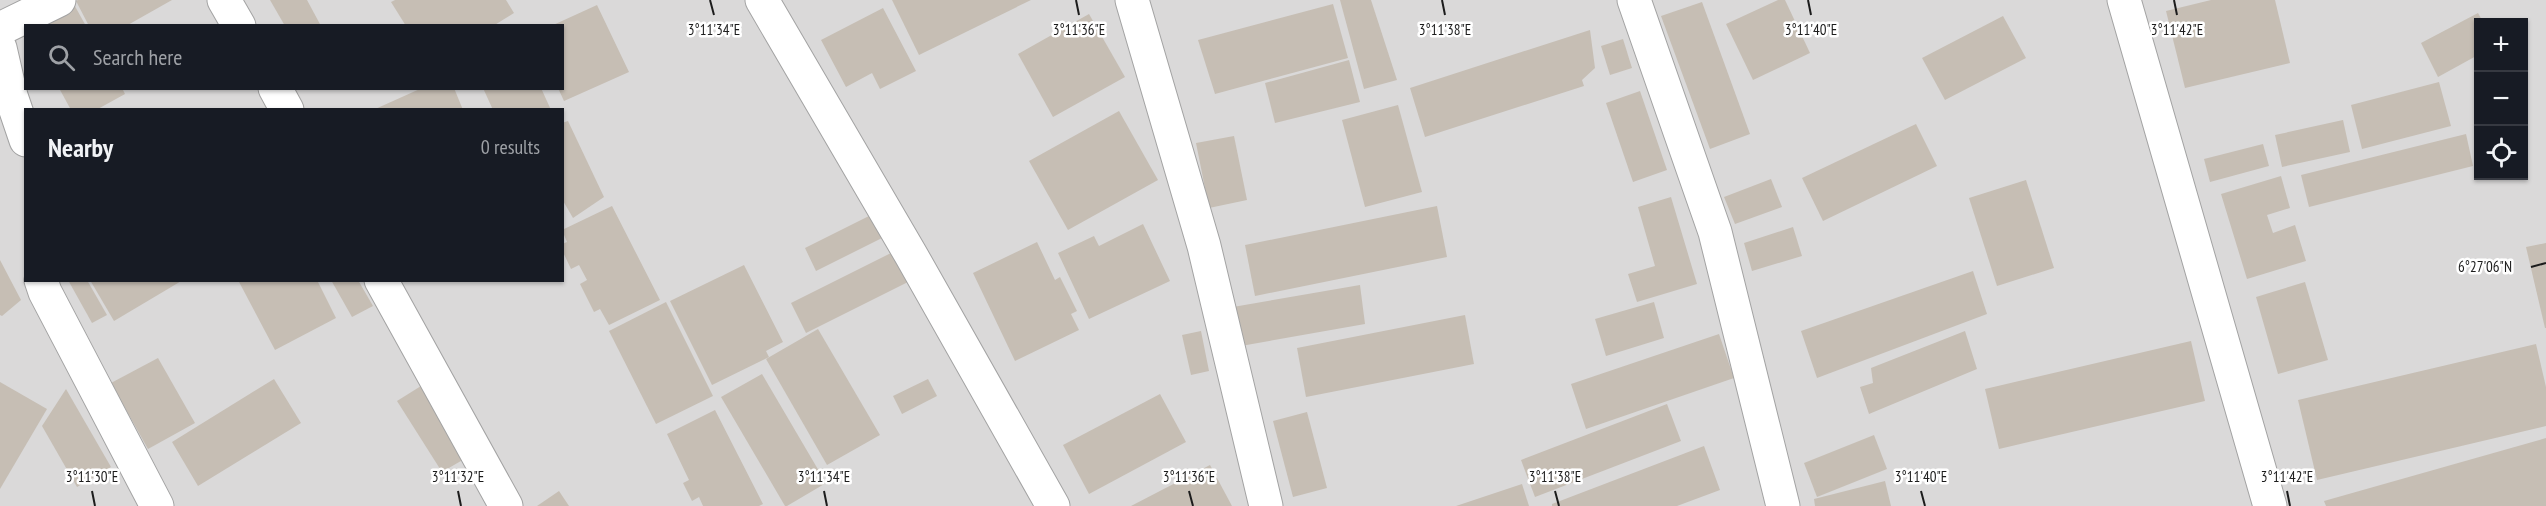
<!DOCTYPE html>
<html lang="en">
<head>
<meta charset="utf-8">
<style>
	body { margin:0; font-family:"PT Sans Narrow",sans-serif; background:#242831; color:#f1f3f6 }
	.controls { position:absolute; right:18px; top:18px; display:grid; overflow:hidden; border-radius:0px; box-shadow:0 2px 4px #0004 }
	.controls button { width:54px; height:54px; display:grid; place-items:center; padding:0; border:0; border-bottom:2px solid #363941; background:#171b24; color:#f1f3f6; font:30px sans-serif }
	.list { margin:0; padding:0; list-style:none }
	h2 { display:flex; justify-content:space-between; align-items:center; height:78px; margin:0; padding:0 24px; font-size:26px }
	h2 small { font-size:20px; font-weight:400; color:#9ea1a6 }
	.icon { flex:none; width:33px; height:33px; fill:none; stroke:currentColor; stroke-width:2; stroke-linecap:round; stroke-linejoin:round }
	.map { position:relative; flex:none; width:2546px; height:506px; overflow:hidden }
	.search { position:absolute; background:#171b24; box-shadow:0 2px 4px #0004; left:24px; top:24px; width:540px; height:66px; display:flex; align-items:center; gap:15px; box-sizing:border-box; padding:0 21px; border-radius:0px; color:#9ea1a6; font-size:22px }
	.panel { position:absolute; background:#171b24; box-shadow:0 2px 4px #0004; left:24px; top:108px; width:540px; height:174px; border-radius:0px }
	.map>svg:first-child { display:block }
	.residential { fill:#dad9d9; fill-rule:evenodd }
	.building { fill:#c6beb4 }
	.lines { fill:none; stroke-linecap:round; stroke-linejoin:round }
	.minor-casing { stroke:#a3a3a3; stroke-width:35 }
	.minor { stroke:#fff; stroke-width:33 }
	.ticks { fill:none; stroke:#1c1c1c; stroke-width:2 }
	.ticks-label { font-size:15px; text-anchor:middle; fill:#1c1c1c; stroke:#fff; stroke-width:5; stroke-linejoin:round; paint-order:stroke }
</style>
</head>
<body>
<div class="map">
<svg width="2546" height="506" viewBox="0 0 2546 506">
	<rect width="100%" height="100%" fill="#eeebe1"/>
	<!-- residential -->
	<path class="residential" d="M0 0H2546V506H0ZM2478 22H2524V176H2478ZM26 26H562V88H26ZM26 110H562V280H26Z"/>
	<!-- building -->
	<g class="building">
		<path d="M78 0H172L126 26H89L76 1Z"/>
		<path d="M270 0H307L321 26H285Z"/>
		<path d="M395 0H506L514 13 493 26H406L391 2Z"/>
		<path d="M892 0H1031L919 55Z"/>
		<path d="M1340 0H1371L1397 80 1364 89Z"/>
		<path d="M1778 0H1785L1810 53 1753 80 1726 24Z"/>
		<path d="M2211 0H2275L2290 63 2185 88 2166 11Z"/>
		<path d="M72 1 86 26H27Z"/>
		<path d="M1702 2 1750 134 1710 149 1661 16Z"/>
		<path d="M1333 4 1348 58 1215 94 1198 40Z"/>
		<path d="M597 5 629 72 564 101 558 88H562V26H551Z"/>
		<path d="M883 8 916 71 880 89 872 73 846 87 821 40Z"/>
		<path d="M2478 13 2483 22H2478V55L2438 77 2421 43Z"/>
		<path d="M1089 14 1125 77 1053 117 1018 54Z"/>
		<path d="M2003 16 2026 58 1945 100 1922 58Z"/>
		<path d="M1590 30 1595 68 1582 80 1584 86 1425 137 1410 88Z"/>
		<path d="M1623 39 1632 68 1610 75 1601 46Z"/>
		<path d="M1349 60 1360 102 1275 123 1265 83Z"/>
		<path d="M2439 82 2451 126 2362 149 2351 105Z"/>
		<path d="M59 88H122L125 94 96 110H71Z"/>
		<path d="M422 88H454L463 110H373Z"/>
		<path d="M483 88H541L551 110H493Z"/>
		<path d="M1640 91 1667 170 1633 182 1606 103Z"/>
		<path d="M1398 105 1422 192 1365 207 1342 120Z"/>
		<path d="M1119 111 1158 180 1068 230 1029 161Z"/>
		<path d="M2343 120 2350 152 2282 167 2275 135Z"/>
		<path d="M568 121 604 197 573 218 562 199V123Z"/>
		<path d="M1916 124 1937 166 1823 221 1802 178Z"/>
		<path d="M2466 134 2473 166 2309 207 2301 175Z"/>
		<path d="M1234 136 1247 200 1209 208 1196 143Z"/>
		<path d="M2263 144 2269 166 2210 182 2204 159Z"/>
		<path d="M2281 176 2290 208 2267 215 2273 233 2295 225 2306 261 2247 279 2221 194Z"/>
		<path d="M1771 179 1782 207 1735 224 1724 197Z"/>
		<path d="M2026 180 2054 268 1997 286 1969 198Z"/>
		<path d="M1671 197 1697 284 1637 302 1628 274 1655 266 1638 207Z"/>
		<path d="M612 206 660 300 609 325 600 309 594 312 580 284 587 280 579 265 571 269 562 250V244L567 242 562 230Z"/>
		<path d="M1437 206 1447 257 1255 296 1245 245Z"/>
		<path d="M871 215 882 238 816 271 805 248Z"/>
		<path d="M1143 224 1170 281 1089 319 1058 253 1094 236 1099 246Z"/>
		<path d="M1793 227 1802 256 1752 271 1744 243Z"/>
		<path d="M1037 242 1055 280 1060 277 1077 311 1071 314 1079 330 1015 361 973 273Z"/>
		<path d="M2546 243V328H2545L2526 247Z"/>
		<path d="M895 251 910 281 806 333 791 303Z"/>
		<path d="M0 260 21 300 2 316 0 315Z"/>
		<path d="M744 265 783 342 766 351 769 357 712 385 670 301Z"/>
		<path d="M1973 271 1987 314 1817 378 1801 331Z"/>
		<path d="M68 280H87L107 315 92 323Z"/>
		<path d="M90 280H183L114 321Z"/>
		<path d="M238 280H317L336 318 275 350Z"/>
		<path d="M331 280H358L373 306 352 317Z"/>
		<path d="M2305 282 2328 360 2278 374 2256 297Z"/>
		<path d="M1360 285 1365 324 1241 346 1233 307Z"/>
		<path d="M666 302 713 396 656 424 609 331Z"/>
		<path d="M1654 302 1664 338 1606 356 1595 319Z"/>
		<path d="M1465 315 1474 364 1306 397 1297 348Z"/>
		<path d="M818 329 880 435 827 465 766 359Z"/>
		<path d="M1201 331 1209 371 1191 375 1182 335Z"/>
		<path d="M1965 331 1977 369 1869 414 1860 387 1873 383 1871 368Z"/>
		<path d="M1719 334 1734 378 1586 429 1571 384Z"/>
		<path d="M2191 341 2205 401 1999 449 1985 389Z"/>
		<path d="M2536 344 2546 387V426L2317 480 2298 400Z"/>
		<path d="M158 358 195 423 148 449 111 383Z"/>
		<path d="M762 374 826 483 787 506H785L721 397Z"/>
		<path d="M274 379 301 423 198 486 172 442Z"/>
		<path d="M928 379 937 396 902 414 893 396Z"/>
		<path d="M0 382 47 409 0 489Z"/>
		<path d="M421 386 466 458 442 472 397 401Z"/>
		<path d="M66 389 111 467 77 487 42 426Z"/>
		<path d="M1160 394 1186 442 1089 494 1063 445Z"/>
		<path d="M1667 404 1681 441 1535 497 1521 460Z"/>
		<path d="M715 410 763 504 759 506H703L699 497 692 501 683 483 689 480 667 434Z"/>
		<path d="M1307 412 1327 488 1293 497 1273 421Z"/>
		<path d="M1874 435 1887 469 1817 497 1804 463Z"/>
		<path d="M2546 438V506H2326L2324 501Z"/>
		<path d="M1704 446 1720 490 1677 506H1552V504Z"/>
		<path d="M1210 465 1232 506H1131Z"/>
		<path d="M1885 481 1891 506H1815L1814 499Z"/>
		<path d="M1522 484 1529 506H1456Z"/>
		<path d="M559 491 569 506H537Z"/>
	</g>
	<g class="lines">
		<defs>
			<g id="minor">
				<path d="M224 0 239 26"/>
				<path d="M762 0 911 255 1053 506"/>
				<path d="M1132 0 1204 246 1266 506"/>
				<path d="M1634 0 1715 232 1783 506"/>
				<path d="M2124 0 2270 506"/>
				<path d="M0 29 59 0"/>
				<path d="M0 48 11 96 26 140"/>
				<path d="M275 88 287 110"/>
				<path d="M41 280 45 292 157 506"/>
				<path d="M381 280 506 506"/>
			</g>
		</defs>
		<!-- minor casing -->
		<use href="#minor" class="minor-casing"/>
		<!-- minor -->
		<use href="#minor" class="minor"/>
	</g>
	<!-- ticks -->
	<path class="ticks" d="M710 0 714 15M1076 0 1079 15M1442 0 1445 15M1808 0 1811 15M2174 0 2177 15M2531 267 2546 263M92 491 95 506M458 491 461 506M824 491 827 506M1189 491 1193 506M1555 491 1559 506M1921 491 1925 506M2287 491 2290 506"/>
	<g class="ticks-label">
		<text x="714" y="35">3°11'34"E</text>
		<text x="1079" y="35">3°11'36"E</text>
		<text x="1445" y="35">3°11'38"E</text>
		<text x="1811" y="35">3°11'40"E</text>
		<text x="2177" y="35">3°11'42"E</text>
		<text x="2485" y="272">6°27'06"N</text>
		<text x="92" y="482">3°11'30"E</text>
		<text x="458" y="482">3°11'32"E</text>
		<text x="824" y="482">3°11'34"E</text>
		<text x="1189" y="482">3°11'36"E</text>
		<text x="1555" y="482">3°11'38"E</text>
		<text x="1921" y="482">3°11'40"E</text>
		<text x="2287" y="482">3°11'42"E</text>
	</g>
</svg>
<div class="controls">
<button>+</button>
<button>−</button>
<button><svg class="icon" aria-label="locate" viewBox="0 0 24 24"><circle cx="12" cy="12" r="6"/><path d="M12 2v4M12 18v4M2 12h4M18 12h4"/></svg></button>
</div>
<div class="search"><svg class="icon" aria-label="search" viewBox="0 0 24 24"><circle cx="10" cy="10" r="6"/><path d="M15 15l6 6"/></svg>Search here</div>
<section class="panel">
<h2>Nearby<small>0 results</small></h2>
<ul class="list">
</ul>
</section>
</div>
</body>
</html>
